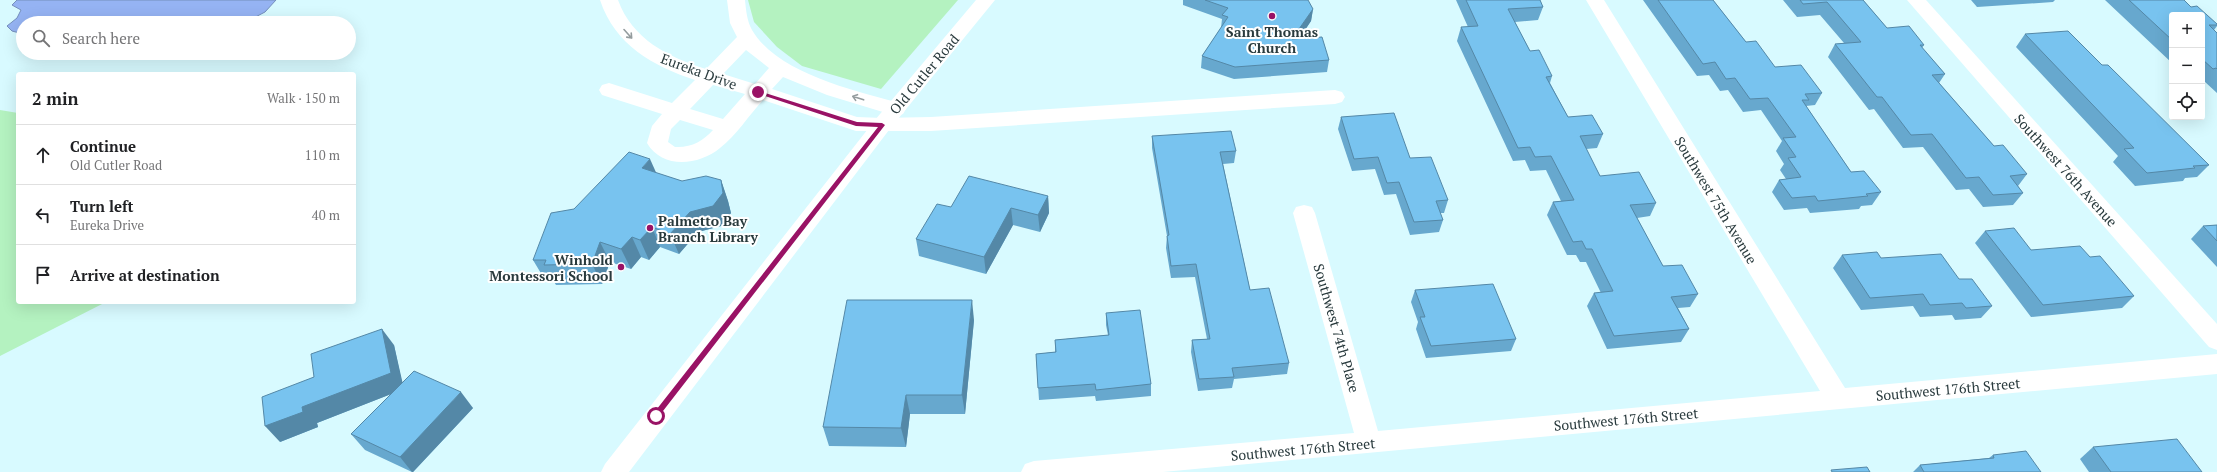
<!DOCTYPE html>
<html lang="en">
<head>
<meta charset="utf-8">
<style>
	body { margin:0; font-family:"PT Serif",serif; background:#f6f6f6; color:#202124 }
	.controls { position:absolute; right:12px; top:12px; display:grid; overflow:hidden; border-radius:4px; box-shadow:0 4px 16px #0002 }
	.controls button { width:36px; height:36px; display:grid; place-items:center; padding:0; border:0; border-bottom:1px solid #e0e0e0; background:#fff; color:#202124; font:20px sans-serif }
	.stop { position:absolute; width:12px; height:12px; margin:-9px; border:3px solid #991265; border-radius:50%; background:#fff }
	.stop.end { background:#991265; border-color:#fff; box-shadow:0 1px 4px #0008 }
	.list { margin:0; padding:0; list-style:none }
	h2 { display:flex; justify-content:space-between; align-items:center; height:52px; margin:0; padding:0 16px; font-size:17px }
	h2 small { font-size:13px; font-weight:400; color:#757577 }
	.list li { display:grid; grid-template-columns:26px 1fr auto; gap:12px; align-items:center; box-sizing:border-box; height:60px; padding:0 16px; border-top:1px solid #e0e0e0 }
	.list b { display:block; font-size:15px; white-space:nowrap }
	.list p { margin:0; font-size:13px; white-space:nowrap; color:#757577 }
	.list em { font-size:13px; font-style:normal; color:#757577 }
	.icon { flex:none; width:22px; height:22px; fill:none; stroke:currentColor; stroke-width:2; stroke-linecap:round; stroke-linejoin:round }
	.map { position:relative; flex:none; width:2217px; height:472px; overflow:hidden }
	.search { position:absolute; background:#fff; box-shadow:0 4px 16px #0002; left:16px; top:16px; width:340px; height:44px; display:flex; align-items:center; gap:10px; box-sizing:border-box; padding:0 14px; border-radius:22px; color:#757577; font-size:15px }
	.panel { position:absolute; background:#fff; box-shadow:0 4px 16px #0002; left:16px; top:72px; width:340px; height:232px; border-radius:4px }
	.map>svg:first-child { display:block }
	.green { fill:#b4f2c0 }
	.water { fill:#95b3f3; stroke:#758fbc }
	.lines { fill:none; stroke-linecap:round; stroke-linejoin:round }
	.minor { fill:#fff; fill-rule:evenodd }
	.major { fill:#fff; fill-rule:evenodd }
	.wall { fill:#67a8ce }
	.shaded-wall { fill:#5488a7 }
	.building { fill:#78c3ef; stroke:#5488a7 }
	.oneway { stroke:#949c9e }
	.route { fill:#991265 }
	.poi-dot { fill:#991265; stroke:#fff; stroke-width:1.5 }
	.labels { text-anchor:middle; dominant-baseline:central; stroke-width:4; stroke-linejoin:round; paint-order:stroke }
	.poi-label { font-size:14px; font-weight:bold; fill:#293a3d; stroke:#fff }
	.street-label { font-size:14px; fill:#293a3d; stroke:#fff }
</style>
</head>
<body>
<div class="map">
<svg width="2217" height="472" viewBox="0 0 2217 472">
	<rect width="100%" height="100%" fill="#d8faff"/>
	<!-- green -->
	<g class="green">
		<path d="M748 0H958L881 89 802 66 777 47 754 22Z"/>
		<path d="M0 110 18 113V302H106L0 356Z"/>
	</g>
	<!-- water -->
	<path class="water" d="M17 0H276L265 12 244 23H23V34L12 31 7 26 17 18 21 10 12 5Z"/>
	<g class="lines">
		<!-- minor -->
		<g class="minor">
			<path d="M600 0H618C632 39 668 57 706 69L737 37 730 23 727 0H745C746 10 747 21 752 30 778 74 857 91 903 104L906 109 903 114 896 116 827 95 783 77 772 89 857 117 882 118 931 117 1335 90 1342 92 1345 97 1342 102 1335 104 931 131H856L763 100C749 115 736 136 720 148 698 166 662 169 647 143L652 126 662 114 602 95 599 90 602 85 609 83 672 103 695 80C653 66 615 45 600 0ZM746 50 769 68 755 84 723 74ZM713 85 745 94 723 119 690 109ZM680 120 713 130C703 141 691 148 675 147L668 142 671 129Z"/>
			<path d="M1586 0H1604L1845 388 2217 354V374L1163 472H1021L1025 464 1034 461 1354 433 1293 213 1296 207 1304 205 1312 207 1315 213 1378 431 1820 391Z"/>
			<path d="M1907 0H1926L2217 324V350L2209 347Z"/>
		</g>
		<!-- major -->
		<path class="major" d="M976 0H995L889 130 629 472H601L605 464 875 120Z"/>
	</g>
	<!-- wall -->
	<g class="wall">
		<path d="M1183 0H1307L1313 9 1311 21 1299 39 1329 60 1327 72 1234 79 1201 68 1202 56 1221 28 1222 19 1183 5Z"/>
		<path d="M1456 0H1540L1543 7 1538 20 1515 22 1530 51 1552 76 1550 83 1568 117 1603 134 1597 148 1586 149 1600 176 1656 203 1650 216 1637 218 1663 266 1698 294 1690 307 1678 308 1689 329 1681 342 1607 349 1587 306 1594 293H1601L1586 262H1580L1576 255H1567L1547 215 1553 202 1561 201 1546 170 1530 171 1525 160 1513 161 1457 41 1461 27H1468Z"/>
		<path d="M1643 0H1713L1746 42 1775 67 1822 93 1815 105 1806 106 1851 172 1881 192 1872 205 1861 206 1859 209 1810 213 1807 208 1784 210 1772 192 1779 180 1786 179 1780 170 1784 164 1776 151 1782 141 1761 110 1743 112 1728 90 1720 91 1709 75 1697 76Z"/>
		<path d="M1783 0H1863L1887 28 1924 45 1922 48 1945 74 1939 83 1994 146 2027 174 2018 186 2023 193 2013 205 1983 207 1969 189 1956 190 1923 147 1903 148 1874 109 1869 110 1828 57 1835 44 1844 43 1820 15 1797 17Z"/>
		<path d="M1971 0H2055L2053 2 1977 7Z"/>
		<path d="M2105 0H2184L2191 7 2217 24V26L2214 30 2217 33V93L2204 81H2202V15H2172V63Z"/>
		<path d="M2025 34 2102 65 2209 165 2197 177 2185 178 2183 181 2135 186 2113 162 2118 156 2016 47Z"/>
		<path d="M1341 117 1410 158 1448 200 1444 213H1440L1443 220 1439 232 1410 235 1396 194 1384 195 1375 169 1352 171 1338 129Z"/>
		<path d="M1152 136 1236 151 1234 163 1223 164 1250 290 1289 363 1287 374 1234 379 1232 388 1198 391 1191 352 1192 340 1207 339 1195 277 1171 278 1166 248 1167 236 1152 148Z"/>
		<path d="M656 173 682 181 721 180 728 201 731 213 721 226 698 232 679 254 660 247 649 260 641 257 631 269 610 262 602 284 556 285 553 280H545L533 260 574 209Z"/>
		<path d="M1048 196 1049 213 1040 232 1013 225 986 274 919 256 916 239 951 207Z"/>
		<path d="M2217 225V267L2191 239 2203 226Z"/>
		<path d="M1985 231 2031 250 2090 257 2134 296 2122 308 2031 317 1975 243Z"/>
		<path d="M1842 255 1881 258 1959 279 1992 306 1981 318 1955 320 1952 315 1920 317 1913 306 1861 310 1833 268Z"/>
		<path d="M1415 290 1516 339 1511 351 1426 358 1416 329 1418 322 1411 302Z"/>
		<path d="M1106 313 1151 384V396L1096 401 1095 396 1039 400 1036 354 1055 352V340L1108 335 1106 325Z"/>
		<path d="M974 320 965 414H910L906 447 829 446 823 427Z"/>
		<path d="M394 345 402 383 473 408 413 472H412L365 450 351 434 391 394 317 423 318 427 280 442 314 377Z"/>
		<path d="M2093 447 2202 472H2089L2080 459Z"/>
		<path d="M1993 455 2041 472H1913L1920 465 1989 458Z"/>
	</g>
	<!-- shaded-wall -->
	<g class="shaded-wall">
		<path d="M1313 9 1311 21 1290 52 1292 39Z"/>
		<path d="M650 159 659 179 642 168Z"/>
		<path d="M721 180 728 201 731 213 721 226 698 232 679 254 670 234 690 212Z"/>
		<path d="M1048 196 1049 213 1040 232 1038 215Z"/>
		<path d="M1011 208 1013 225 986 274 984 257Z"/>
		<path d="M652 227 660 247 649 260 640 240Z"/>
		<path d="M632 237 641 257 631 269 621 249Z"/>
		<path d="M600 242 610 262 602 284 592 264Z"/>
		<path d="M972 300 974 320 965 414 962 395Z"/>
		<path d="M382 329 394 345 404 389 317 423 318 427 280 442 265 426 302 407Z"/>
		<path d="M461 392 473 408 413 472H412L400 457Z"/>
		<path d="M906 395 910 414 906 447 901 428Z"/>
	</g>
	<!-- building -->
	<g class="building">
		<path d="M1205 0H1308L1313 9 1292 39 1322 37 1329 60 1235 67 1202 56 1228 17 1222 15 1228 8Z"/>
		<path d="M1466 0H1540L1543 7 1508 9 1530 51 1539 50 1552 76 1546 77 1568 117 1592 115 1603 134 1580 136 1600 176 1639 172 1656 203 1630 205 1663 266 1682 265 1698 294 1671 297 1689 329 1614 336 1594 293 1613 291 1592 249H1586L1582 241 1573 242 1553 202 1574 200 1551 156 1535 157 1530 147 1518 148 1461 27 1478 26Z"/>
		<path d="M1658 0H1713L1746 42 1756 41 1775 67 1801 65 1822 93 1805 94 1809 100H1802L1851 172 1864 171 1881 192 1866 194 1868 196 1818 201 1815 196 1792 198 1779 180 1801 177 1788 158 1796 157 1783 138 1796 137 1768 98 1750 99 1735 78 1726 79 1715 62 1703 64Z"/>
		<path d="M1800 0H1863L1887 28 1909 26 1924 45H1920L1945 74 1932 75 1994 146 2003 145 2027 174 2010 176 2023 193 1993 195 1979 177 1966 178 1932 134 1911 135 1882 97H1877L1835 44 1861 42 1827 2 1803 4Z"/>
		<path d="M2129 0H2184L2191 7 2197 6 2217 24V25H2209L2217 33V69L2216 68 2213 69 2202 59V15H2172V40Z"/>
		<path d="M2068 31 2102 65H2108L2209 165 2193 166 2195 168 2147 173 2124 149 2134 148 2025 34Z"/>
		<path d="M1394 113 1410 158 1431 157 1448 200 1436 201 1443 220 1414 222 1399 182 1387 183 1378 157 1354 159 1341 117Z"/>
		<path d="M1231 131 1236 151 1220 152 1250 290 1269 288 1289 363 1232 368 1234 377 1199 379 1192 340 1210 339 1196 264 1171 266 1167 236 1169 235 1152 136Z"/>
		<path d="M629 152 650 159 642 168 682 181 706 176 721 180 723 193 713 206 690 212 670 234 652 227 640 240 632 237 621 249 600 242 592 264 544 265 546 260H533L551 213 574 209Z"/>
		<path d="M969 176 1048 196 1038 215 1011 208 984 257 916 239 937 204 951 207Z"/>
		<path d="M2217 225V241L2203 226Z"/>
		<path d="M2014 228 2031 250 2080 246 2090 257 2100 256 2134 296 2043 305 1985 231Z"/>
		<path d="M1877 252 1881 258 1941 254 1959 279H1972L1992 306 1966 308 1962 303 1930 305 1923 294 1870 298 1842 255Z"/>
		<path d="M1493 284 1516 339 1431 346 1420 317H1425L1415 290Z"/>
		<path d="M847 300H972L962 395H906L901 428 823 427Z"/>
		<path d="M1140 310 1151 384 1096 390 1095 384 1038 388 1036 354 1056 352 1055 340 1109 335 1106 313Z"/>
		<path d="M382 329 391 373 302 407 303 412 265 426 262 397 314 377 311 354Z"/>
		<path d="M414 371 461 392 400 457 351 434Z"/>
		<path d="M2177 439 2202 472H2111L2093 447Z"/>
		<path d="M2026 451 2041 472H1924L1920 465 1994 458 1993 455Z"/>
		<path d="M1867 467 1870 472H1832L1831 470Z"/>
	</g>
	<!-- one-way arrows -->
	<defs><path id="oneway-shaft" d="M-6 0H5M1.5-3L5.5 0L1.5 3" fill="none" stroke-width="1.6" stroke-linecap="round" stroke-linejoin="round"/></defs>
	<g class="oneway">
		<use href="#oneway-shaft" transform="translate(628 34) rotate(48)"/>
		<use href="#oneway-shaft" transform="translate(858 98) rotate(-162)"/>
	</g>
	<!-- route -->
	<path class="route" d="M756 90 857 122 882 123 885 125 656 420 652 416 653 414 878 127 856 126 756 93Z"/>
	<!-- markers -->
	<g class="poi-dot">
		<circle cx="1272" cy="16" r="4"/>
		<circle cx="650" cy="228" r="4"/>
		<circle cx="621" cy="267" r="4"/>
	</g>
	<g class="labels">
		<!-- poi labels -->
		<g class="poi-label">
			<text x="1272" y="31">Saint Thomas<tspan x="1272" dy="16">Church</tspan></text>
			<text x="658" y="220" text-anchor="start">Palmetto Bay<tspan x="658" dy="16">Branch Library</tspan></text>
			<text x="613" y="259" text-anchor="end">Winhold<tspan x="613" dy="16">Montessori School</tspan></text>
		</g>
		<!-- street labels -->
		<g class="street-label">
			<text transform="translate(699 71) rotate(20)">Eureka Drive</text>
			<text transform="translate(924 74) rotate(-50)">Old Cutler Road</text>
			<text transform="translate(2066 170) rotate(48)">Southwest 76th Avenue</text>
			<text transform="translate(1716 200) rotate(59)">Southwest 75th Avenue</text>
			<text transform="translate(1337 328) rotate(74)">Southwest 74th Place</text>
			<text transform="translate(1948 389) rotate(-5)">Southwest 176th Street</text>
			<text transform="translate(1626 419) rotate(-5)">Southwest 176th Street</text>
			<text transform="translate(1303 449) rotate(-5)">Southwest 176th Street</text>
		</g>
	</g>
</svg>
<div class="controls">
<button>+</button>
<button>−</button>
<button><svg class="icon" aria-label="locate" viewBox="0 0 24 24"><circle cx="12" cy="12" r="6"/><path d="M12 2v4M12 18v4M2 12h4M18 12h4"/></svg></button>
</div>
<div class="stop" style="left:656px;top:416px"></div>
<div class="stop end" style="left:758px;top:92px"></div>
<div class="search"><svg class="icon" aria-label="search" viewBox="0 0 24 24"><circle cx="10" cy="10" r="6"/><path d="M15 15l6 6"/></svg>Search here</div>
<section class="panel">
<h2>2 min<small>Walk · 150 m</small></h2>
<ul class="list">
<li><svg class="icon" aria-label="ahead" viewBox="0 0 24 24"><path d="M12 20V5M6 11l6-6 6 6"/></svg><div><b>Continue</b><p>Old Cutler Road</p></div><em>110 m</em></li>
<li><svg class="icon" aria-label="left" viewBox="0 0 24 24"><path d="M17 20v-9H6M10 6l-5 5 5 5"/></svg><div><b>Turn left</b><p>Eureka Drive</p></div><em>40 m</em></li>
<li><svg class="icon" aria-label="arrive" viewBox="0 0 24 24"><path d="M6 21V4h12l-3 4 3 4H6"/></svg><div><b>Arrive at destination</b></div></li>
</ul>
</section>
</div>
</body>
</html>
